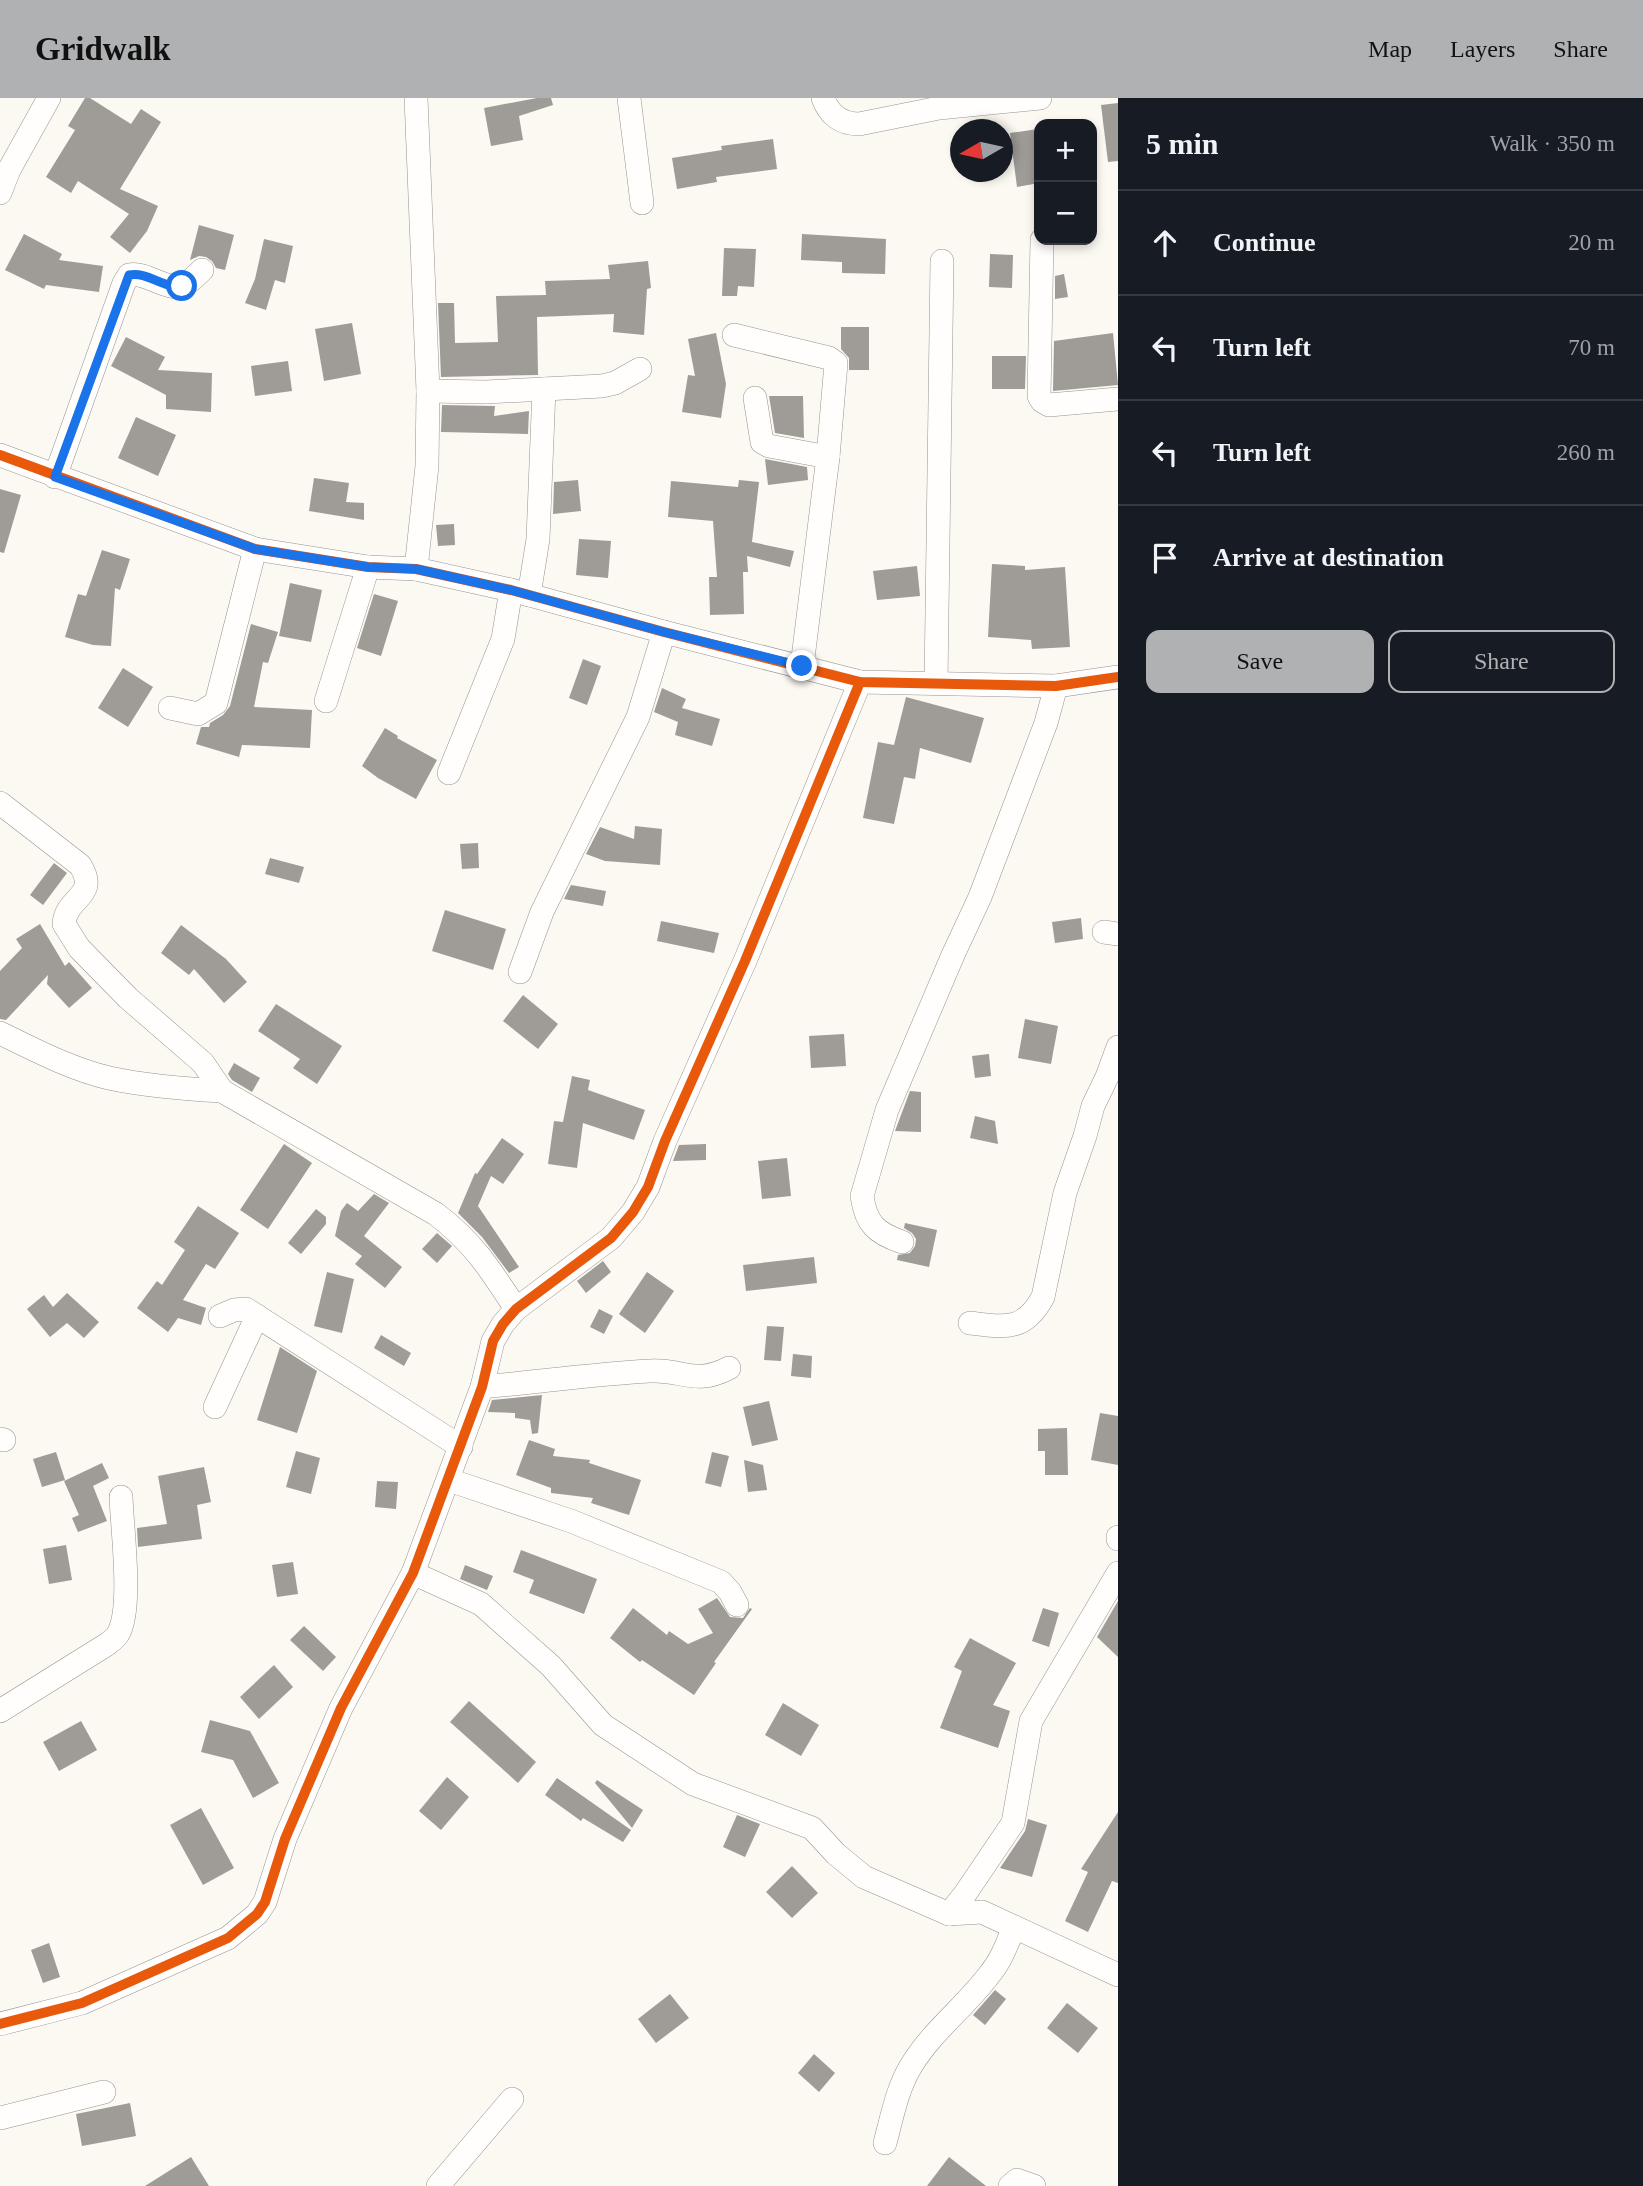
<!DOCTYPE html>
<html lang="en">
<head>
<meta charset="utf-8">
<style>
	body { margin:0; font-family:"Times New Roman",serif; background:#20242c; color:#f1f3f6 }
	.controls { position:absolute; right:21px; top:21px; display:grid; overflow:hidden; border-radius:14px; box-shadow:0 4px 10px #0003 }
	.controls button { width:63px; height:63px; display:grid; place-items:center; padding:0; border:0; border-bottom:2px solid #363941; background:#171b24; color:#f1f3f6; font:35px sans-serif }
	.compass { position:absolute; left:950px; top:21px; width:63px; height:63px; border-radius:50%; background:#171b24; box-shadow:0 4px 10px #0003; rotate:261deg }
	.stop { position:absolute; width:21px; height:21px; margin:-16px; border:5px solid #1a73e8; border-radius:50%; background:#fff }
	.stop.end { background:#1a73e8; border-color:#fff; box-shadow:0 2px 7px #0008 }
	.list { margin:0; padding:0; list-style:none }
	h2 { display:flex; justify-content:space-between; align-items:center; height:91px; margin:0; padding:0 28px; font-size:30px }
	h2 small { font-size:23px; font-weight:400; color:#9ea1a6 }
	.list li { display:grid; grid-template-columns:46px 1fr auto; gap:21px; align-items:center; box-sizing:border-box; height:105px; padding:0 28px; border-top:2px solid #363941 }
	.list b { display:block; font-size:26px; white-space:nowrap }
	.list em { font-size:23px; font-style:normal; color:#9ea1a6 }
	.actions { display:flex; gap:14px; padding:21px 28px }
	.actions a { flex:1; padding:16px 0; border:2px solid #b0b1b2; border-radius:14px; text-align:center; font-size:24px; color:#b0b1b2 }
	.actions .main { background:#b0b1b2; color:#111 }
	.icon { flex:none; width:38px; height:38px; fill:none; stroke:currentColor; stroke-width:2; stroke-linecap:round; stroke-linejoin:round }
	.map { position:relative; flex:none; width:1118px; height:2088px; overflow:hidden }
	header { display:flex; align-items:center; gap:42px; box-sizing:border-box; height:98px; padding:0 35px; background:#b0b1b2; color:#111 }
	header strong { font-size:33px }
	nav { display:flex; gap:38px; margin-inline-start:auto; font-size:24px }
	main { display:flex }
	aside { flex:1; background:#171b24 }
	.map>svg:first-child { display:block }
	.building { fill:#9f9c98 }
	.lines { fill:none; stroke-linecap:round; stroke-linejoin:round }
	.minor-casing { stroke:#959491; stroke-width:24 }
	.minor { stroke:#fffefd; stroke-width:23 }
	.cycleway-casing { stroke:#fff; stroke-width:15 }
	.cycleway { stroke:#e8590c; stroke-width:10 }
	.route { stroke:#1a73e8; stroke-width:9 }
</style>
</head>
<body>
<header>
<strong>Gridwalk</strong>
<nav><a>Map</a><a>Layers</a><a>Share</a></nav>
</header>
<main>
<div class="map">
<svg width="1118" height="2088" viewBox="0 0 1118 2088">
	<rect width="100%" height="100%" fill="#fcf9f2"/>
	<!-- building -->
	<g class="building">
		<path d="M85 0H90L131 26 141 11 161 24 120 91 158 108 147 133 130 155 110 139 129 116 78 83 71 95 46 79 75 32 68 28Z"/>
		<path d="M537 0H551L553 7 519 18 523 42 491 48 484 10Z"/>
		<path d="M1118 5V63L1108 64 1101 7Z"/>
		<path d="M1038 31 1039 85 1017 89 1010 35Z"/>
		<path d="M773 41 777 71 716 79 717 84 677 91 672 60 722 52 721 48Z"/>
		<path d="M199 127 234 137 225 172 216 170 212 163 206 159 199 158 190 162Z"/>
		<path d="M24 136 62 156 59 162 103 168 99 194 46 187 44 191 5 172Z"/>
		<path d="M802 136 886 141 885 176 842 175V164L801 162Z"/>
		<path d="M264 141 293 148 285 185 275 182 266 212 245 205 255 181Z"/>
		<path d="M724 150 756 151 754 189 738 188 737 198H722Z"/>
		<path d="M990 156 1013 157 1012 190 989 189Z"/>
		<path d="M648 163 651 190 647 191 644 237 613 234 614 216 537 219 538 277 441 279 438 205H454L455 245 498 244 496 198 546 197 545 183 610 181 608 167Z"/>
		<path d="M1064 176 1068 199 1055 201V178Z"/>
		<path d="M352 225 361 276 324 283 315 231Z"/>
		<path d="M841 229H869V272H849V260L841 251Z"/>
		<path d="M716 235 726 286 721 320 682 314 688 277 695 278 688 241Z"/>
		<path d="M1113 235 1118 287 1053 293 1054 243Z"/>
		<path d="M126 239 165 259 158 272 212 275 211 314 166 311V297L111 268Z"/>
		<path d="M992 258H1026L1025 291H992Z"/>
		<path d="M288 263 292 293 255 298 251 268Z"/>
		<path d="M769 298H803L804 340 775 335Z"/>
		<path d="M442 307 495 308 494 318 529 313 528 336 441 334Z"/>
		<path d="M136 319 176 337 158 378 118 360Z"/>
		<path d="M765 361 807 369 808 382 768 387Z"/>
		<path d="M314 380 349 385 346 404 364 405V422L309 413Z"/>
		<path d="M578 382 581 413 553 416 554 384Z"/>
		<path d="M739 382 759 384 752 444 794 453 790 469 747 458 748 474H743L744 516 710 517 709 479H717L713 423 668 419 671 383 738 389Z"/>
		<path d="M0 391 21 397 4 455 0 454Z"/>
		<path d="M454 426 455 447 438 448 436 427Z"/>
		<path d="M579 441 611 443 608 480 576 477Z"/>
		<path d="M102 452 130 461 120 492 115 490 111 548 93 547 65 539 78 496 86 498Z"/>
		<path d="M992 466 1025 468V472L1065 469 1070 549 1032 551 1031 542 988 539Z"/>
		<path d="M917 468 920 498 877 502 873 473Z"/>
		<path d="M290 485 322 492 311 544 279 538Z"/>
		<path d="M374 496 398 503 381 558 357 550Z"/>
		<path d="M251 526 278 534 268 565 263 564 254 609 312 612 310 650 242 647 239 659 196 646 201 629H209L210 625 223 617 230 608Z"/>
		<path d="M583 561 601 568 587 607 569 600Z"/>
		<path d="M123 570 153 589 128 629 98 610Z"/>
		<path d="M662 590 686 601 682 610 720 621 712 648 675 637 678 624 654 614Z"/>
		<path d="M906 599 984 620 971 665 920 650 915 681 904 679 894 726 863 720 878 644 894 647Z"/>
		<path d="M385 630 398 638 397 640 437 662 416 701 378 680 362 668Z"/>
		<path d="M635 728 662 731 660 767 605 763 586 756 600 729 634 741Z"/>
		<path d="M478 745 479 770 462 771 460 746Z"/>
		<path d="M270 760 304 769 299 785 265 776Z"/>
		<path d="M54 765 67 775 43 807 30 797Z"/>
		<path d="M571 787 606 793 603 808 564 801Z"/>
		<path d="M445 812 506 831 493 872 432 853Z"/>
		<path d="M1081 820 1083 841 1055 845 1052 824Z"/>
		<path d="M661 823 719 835 714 855 657 843Z"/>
		<path d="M40 826 65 868 69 864 92 890 69 910 47 886 48 877 6 922 0 921V873L22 850 16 841Z"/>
		<path d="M181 827 226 861 247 884 224 905 194 871 189 877 161 855Z"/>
		<path d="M523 897 558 926 538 951 503 923Z"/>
		<path d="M276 906 342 948 317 986 293 970 300 961 258 933Z"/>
		<path d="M1025 921 1058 928 1051 966 1018 960Z"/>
		<path d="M844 936 846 968 811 970 809 938Z"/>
		<path d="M989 956 991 978 975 980 972 958Z"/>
		<path d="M234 965 260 980 252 994 232 982 228 976Z"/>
		<path d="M572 978 590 982 588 992 645 1012 634 1042 583 1025 577 1070 548 1066 554 1023 563 1024Z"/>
		<path d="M910 993 921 994V1034L895 1033Z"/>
		<path d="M975 1018 995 1023 998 1046 970 1040Z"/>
		<path d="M502 1040 524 1056 503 1086 491 1078 478 1108 519 1169 509 1175 482 1139 458 1115 475 1075 477 1076Z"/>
		<path d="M284 1046 312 1065 268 1131 240 1112Z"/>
		<path d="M706 1046V1062L673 1063 679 1047Z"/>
		<path d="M787 1060 791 1098 762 1101 758 1063Z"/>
		<path d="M374 1096 389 1105 364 1138 402 1169 385 1190 355 1166 362 1158 335 1138 341 1113 347 1105 358 1113Z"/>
		<path d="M198 1108 239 1135 215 1171 206 1166 183 1202 206 1210 201 1227 178 1220 168 1234 137 1210 157 1183 162 1187 185 1152 174 1144Z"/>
		<path d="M316 1111 326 1119V1126L301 1156 288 1145Z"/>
		<path d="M905 1125 937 1132 929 1169 897 1162 898 1157 910 1155 915 1148 916 1141 912 1135 904 1130Z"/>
		<path d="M437 1135 452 1148 437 1165 422 1151Z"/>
		<path d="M814 1159 817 1185 746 1193 743 1167Z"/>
		<path d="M603 1163 611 1174 586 1195 577 1183Z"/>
		<path d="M327 1174 354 1181 342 1235 314 1228Z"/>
		<path d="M647 1174 674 1193 645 1235 619 1216Z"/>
		<path d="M67 1195 99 1224 84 1240 67 1225 50 1239 27 1211 44 1197 53 1209Z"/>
		<path d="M599 1211 613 1218 604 1236 590 1229Z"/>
		<path d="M767 1228 784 1229 781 1263 764 1262Z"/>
		<path d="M381 1237 411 1255 404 1268 374 1250Z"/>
		<path d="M280 1249 317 1273 297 1335 257 1322Z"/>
		<path d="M793 1256 812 1258 811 1280 791 1278Z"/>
		<path d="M542 1297 538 1335 532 1336 530 1322 515 1320V1315L488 1314 492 1302Z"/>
		<path d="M769 1303 778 1342 752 1348 743 1309Z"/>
		<path d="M1100 1315 1118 1318V1367L1091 1362Z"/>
		<path d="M1067 1330 1068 1377H1045V1353H1038V1331Z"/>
		<path d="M529 1342 555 1351 553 1358 590 1362 589 1365 641 1382 629 1417 591 1405 593 1400 551 1395V1390L516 1377Z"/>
		<path d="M296 1353 320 1360 311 1396 286 1389Z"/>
		<path d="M56 1354 65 1382 42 1389 33 1361Z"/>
		<path d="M712 1354 729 1358 721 1389 705 1385Z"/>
		<path d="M744 1362 763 1367 767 1392 748 1394Z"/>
		<path d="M102 1365 109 1380 93 1388 107 1423 78 1434 72 1420 79 1417 64 1383Z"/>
		<path d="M204 1369 211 1404 197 1407 202 1441 138 1449 137 1430 167 1426 158 1378Z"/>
		<path d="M377 1383 398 1384 396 1411 375 1409Z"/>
		<path d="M66 1447 72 1482 49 1486 43 1451Z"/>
		<path d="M521 1452 597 1481 584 1516 529 1495 534 1482 513 1474Z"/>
		<path d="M293 1464 298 1496 277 1499 272 1467Z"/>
		<path d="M465 1467 493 1478 487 1492 460 1481Z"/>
		<path d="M717 1500 730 1519 743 1520 750 1510 752 1511 714 1564 716 1565 694 1597 642 1562 640 1564 610 1540 633 1510 667 1537 669 1533 688 1546 713 1535 698 1511Z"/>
		<path d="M1118 1503V1559L1097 1539Z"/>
		<path d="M1043 1510 1059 1515 1049 1549 1032 1543Z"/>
		<path d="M304 1528 336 1559 323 1573 290 1542Z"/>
		<path d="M970 1540 1016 1565 993 1607 1010 1613 998 1650 940 1630 962 1573 954 1569Z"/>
		<path d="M274 1567 293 1589 259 1621 240 1599Z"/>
		<path d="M469 1603 536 1664 518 1685 450 1624Z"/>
		<path d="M783 1605 819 1627 801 1658 765 1637Z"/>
		<path d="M210 1622 250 1633 279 1685 253 1700 233 1662 201 1654Z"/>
		<path d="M81 1623 97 1652 59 1673 43 1644Z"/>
		<path d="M447 1679 469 1699 441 1732 419 1713Z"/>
		<path d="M557 1680 631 1732 623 1744 583 1720 581 1723 545 1697Z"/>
		<path d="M597 1682 643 1712 632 1730 595 1685Z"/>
		<path d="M201 1710 234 1770 203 1787 170 1727Z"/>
		<path d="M1118 1714V1785L1112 1783 1088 1834 1065 1823 1088 1774 1081 1771Z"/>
		<path d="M737 1717 760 1726 745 1759 723 1749Z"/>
		<path d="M1028 1721 1047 1727 1032 1779 1000 1770 1025 1733Z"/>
		<path d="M792 1768 818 1795 792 1820 766 1794Z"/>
		<path d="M49 1845 60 1879 43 1885 31 1852Z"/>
		<path d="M995 1892 1006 1901 985 1927 973 1917Z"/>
		<path d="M670 1896 689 1920 656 1945 638 1921Z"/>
		<path d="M1067 1905 1098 1930 1078 1955 1047 1930Z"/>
		<path d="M814 1956 835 1975 819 1994 798 1975Z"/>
		<path d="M130 2005 136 2038 82 2048 76 2016Z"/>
		<path d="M191 2059 209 2088H145Z"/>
		<path d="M949 2059 986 2088H927Z"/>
	</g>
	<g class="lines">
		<defs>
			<g id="minor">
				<path d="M629 0 642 105"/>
				<path d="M823 0C829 17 841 26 859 26L939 10 1040 0"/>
				<path d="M0 95 9 72 49 0"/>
				<path d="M1042 142 1039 298 1042 303 1049 307 1118 301"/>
				<path d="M734 237 829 260 836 265 828 359 802 568"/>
				<path d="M428 293 486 294 602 288 615 285 640 271"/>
				<path d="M755 300 762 344 769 348 828 359"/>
				<path d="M0 357 255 451 368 469 416 471 511 492 664 534 860 584 1056 588 1118 579"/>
				<path d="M55 379 124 185 129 177C147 173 168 195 184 187 191 183 197 177 202 172"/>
				<path d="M416 471 427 368 428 293 416 0"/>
				<path d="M529 497 538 441 544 291"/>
				<path d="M936 584 942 163"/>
				<path d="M326 603 368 469"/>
				<path d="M170 610 198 616 216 605 255 451"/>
				<path d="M449 675 503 541 511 492"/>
				<path d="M0 705 80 767C100 799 66 798 64 826L79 850 128 900 203 965 222 993 436 1116C474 1145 490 1171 516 1211"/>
				<path d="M1104 834 1118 836"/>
				<path d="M520 874 542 814 638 619 664 534"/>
				<path d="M0 935C35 952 71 971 109 980 146 988 185 991 222 993"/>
				<path d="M902 1144C876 1135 866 1126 862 1098L887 1012 953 857 980 799 1046 625 1056 588"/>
				<path d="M220 1218 234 1212 246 1211 461 1349"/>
				<path d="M970 1225C1005 1229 1024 1234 1043 1199L1065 1095 1085 1038 1093 1008 1107 979 1118 949"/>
				<path d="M482 1289C538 1284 594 1276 650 1273 683 1271 694 1288 729 1270"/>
				<path d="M215 1309 257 1218"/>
				<path d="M0 1341 4 1342"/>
				<path d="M449 1382 571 1423 721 1484 730 1494 737 1507"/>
				<path d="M1118 1439V1441"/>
				<path d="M413 1475 481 1506 551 1568 603 1627 693 1686 812 1730 836 1756 864 1779 949 1816 982 1814 1118 1877"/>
				<path d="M0 1613 106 1547C110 1544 116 1540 118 1536 133 1511 122 1430 121 1399"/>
				<path d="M949 1816 965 1796 1013 1725 1031 1623 1118 1475"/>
				<path d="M0 1926 82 1905 228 1840 257 1816 265 1804 285 1741 341 1610 413 1475 482 1289 493 1243 503 1226 516 1211 611 1140 633 1114 648 1089 665 1043 745 863 860 584"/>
				<path d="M0 2020 104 1994"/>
				<path d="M885 2045C892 2019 897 1991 911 1968 932 1933 965 1909 989 1877 1001 1863 1007 1846 1014 1829"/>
				<path d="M438 2088 512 2001"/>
				<path d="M1010 2088 1017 2082 1034 2088"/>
			</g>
		</defs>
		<!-- minor casing -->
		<use href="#minor" class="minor-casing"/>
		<!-- minor -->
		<use href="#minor" class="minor"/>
		<defs>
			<g id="cycleway">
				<path d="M0 357 255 451 368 469 416 471 511 492 664 534 860 584 1056 588 1118 579"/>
				<path d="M0 1926 82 1905 228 1840 257 1816 265 1804 285 1741 341 1610 413 1475 482 1289 493 1243 503 1226 516 1211 611 1140 633 1114 648 1089 665 1043 745 863 860 584"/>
			</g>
		</defs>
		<!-- cycleway casing -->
		<use href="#cycleway" class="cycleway-casing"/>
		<!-- cycleway -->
		<use href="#cycleway" class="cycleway"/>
	</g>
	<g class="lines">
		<!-- route -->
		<path class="route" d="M182 188C163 191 148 173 129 177L55 379 255 451 368 469 416 471 511 492 664 534 802 568"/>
	</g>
</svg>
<div class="controls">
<button>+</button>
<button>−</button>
</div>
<svg class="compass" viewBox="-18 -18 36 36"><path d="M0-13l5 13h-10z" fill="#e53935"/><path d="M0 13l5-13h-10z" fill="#9ea1a6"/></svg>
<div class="stop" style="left:182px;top:188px"></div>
<div class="stop end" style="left:802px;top:568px"></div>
</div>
<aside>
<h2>5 min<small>Walk · 350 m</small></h2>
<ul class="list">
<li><svg class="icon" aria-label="ahead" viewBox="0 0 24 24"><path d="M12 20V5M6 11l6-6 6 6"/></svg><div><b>Continue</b></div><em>20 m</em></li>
<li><svg class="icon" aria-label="left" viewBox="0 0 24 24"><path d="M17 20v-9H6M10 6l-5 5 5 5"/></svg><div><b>Turn left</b></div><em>70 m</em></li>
<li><svg class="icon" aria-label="left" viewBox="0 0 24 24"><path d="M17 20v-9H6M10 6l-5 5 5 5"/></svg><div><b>Turn left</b></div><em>260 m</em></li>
<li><svg class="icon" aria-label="arrive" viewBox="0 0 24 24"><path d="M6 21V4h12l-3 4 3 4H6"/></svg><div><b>Arrive at destination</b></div></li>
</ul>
<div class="actions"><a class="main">Save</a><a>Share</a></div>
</aside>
</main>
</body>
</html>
